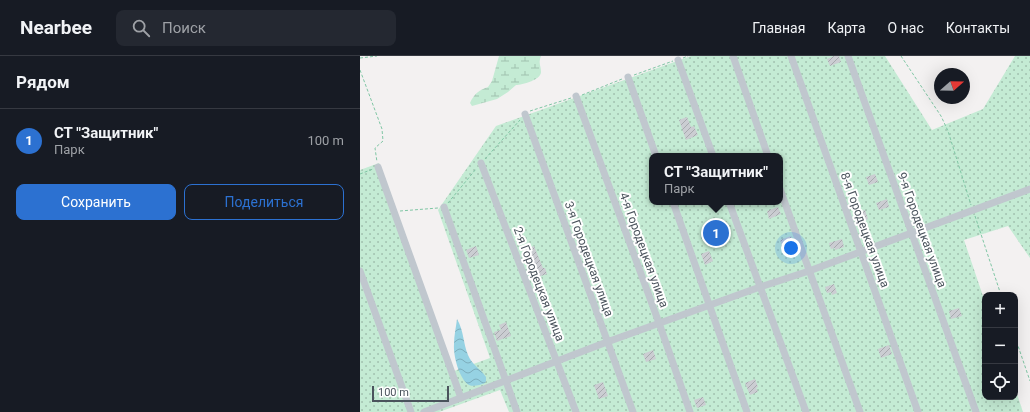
<!DOCTYPE html>
<html lang="ru">
<head>
<meta charset="utf-8">
<style>
	body { margin:0; font-family:Roboto,sans-serif; background:#242831; color:#f1f3f6 }
	.controls { position:absolute; right:12px; bottom:12px; display:grid; overflow:hidden; border-radius:8px; box-shadow:0 4px 16px #0002 }
	.controls button { width:36px; height:36px; display:grid; place-items:center; padding:0; border:0; border-bottom:1px solid #363941; background:#171b24; color:#f1f3f6; font:20px sans-serif }
	.compass { position:absolute; left:574px; top:12px; width:36px; height:36px; border-radius:50%; background:#171b24; box-shadow:0 4px 16px #0002; rotate:70deg }
	.scale { position:absolute; left:12px; bottom:10px; width:77px; box-sizing:border-box; padding-left:4px; border:2px solid #4a535c; border-top:0; font-size:11px; line-height:14px; white-space:nowrap; color:#4a535c; -webkit-text-stroke:3px #fff; paint-order:stroke }
	.you { position:absolute; left:431px; top:192px; width:14px; height:14px; margin:-10px; border:3px solid #fff; border-radius:50%; background:#1a73e8; box-shadow:0 0 0 6px #1a73e833 }
	.badge { display:grid; place-items:center; width:26px; height:26px; border-radius:50%; background:#2c71d1; color:#fff; font-size:13px; font-weight:700 }
	.pin { position:absolute; translate:-50% -50%; border:2px solid #fff; box-shadow:0 1px 4px #0006 }
	.popup { position:absolute; left:289px; top:97px; width:134px; height:52px; box-sizing:border-box; display:grid; place-content:center; border-radius:8px; background:#171b24; filter:drop-shadow(0 1px 3px #0005); font-size:13px; white-space:nowrap; color:#9ea1a6 }
	.popup b { font-size:15px; color:#f1f3f6 }
	.popup::after { content:''; position:absolute; left:50%; top:100%; margin-left:-8px; border:8px solid transparent; border-top-color:#171b24 }
	.list { margin:0; padding:0; list-style:none }
	h2 { display:flex; justify-content:space-between; align-items:center; height:52px; margin:0; padding:0 16px; font-size:17px }
	h2 small { font-size:13px; font-weight:400; color:#9ea1a6 }
	.list li { display:grid; grid-template-columns:26px 1fr auto; gap:12px; align-items:center; box-sizing:border-box; height:64px; padding:0 16px; border-top:1px solid #363941 }
	.list b { display:block; font-size:15px; white-space:nowrap }
	.list p { margin:0; font-size:13px; white-space:nowrap; color:#9ea1a6 }
	.list em { font-size:13px; font-style:normal; color:#9ea1a6 }
	.actions { display:flex; gap:8px; padding:12px 16px }
	.actions a { flex:1; padding:9px 0; border:1px solid #2c71d1; border-radius:8px; text-align:center; font-size:14px; color:#2c71d1 }
	.actions .main { background:#2c71d1; color:#fff }
	.icon { flex:none; width:22px; height:22px; fill:none; stroke:currentColor; stroke-width:2; stroke-linecap:round; stroke-linejoin:round }
	.map { position:relative; flex:none; width:670px; height:356px; overflow:hidden }
	header { display:flex; align-items:center; gap:24px; box-sizing:border-box; height:56px; padding:0 20px; background:#171b24; border-bottom:1px solid #363941 }
	header strong { font-size:19px }
	nav { display:flex; gap:22px; margin-inline-start:auto; font-size:14px }
	.search { width:280px; height:36px; background:#242831; display:flex; align-items:center; gap:10px; box-sizing:border-box; padding:0 14px; border-radius:8px; color:#9ea1a6; font-size:15px }
	main { display:flex }
	aside { flex:1; background:#171b24 }
	.map>svg:first-child { display:block }
	.wetland { fill:url(#wetland-marsh) }
	.garden { fill:url(#garden-dots); fill-rule:evenodd }
	.water { fill:url(#water-waves) }
	.building { fill:url(#building-hatch) }
	.lines { fill:none; stroke-linecap:round; stroke-linejoin:round }
	.path { stroke:#7fc6a4; stroke-width:1; stroke-dasharray:3 2; stroke-linecap:butt }
	.minor { stroke:#c0c7ce; stroke-width:7 }
	.labels { text-anchor:middle; dominant-baseline:central; stroke-width:4; stroke-linejoin:round; paint-order:stroke }
	.street-label { font-size:12px; fill:#4a535c; stroke:#fff }
</style>
</head>
<body>
<header>
<strong>Nearbee</strong>
<div class="search"><svg class="icon" aria-label="search" viewBox="0 0 24 24"><circle cx="10" cy="10" r="6"/><path d="M15 15l6 6"/></svg>Поиск</div>
<nav><a>Главная</a><a>Карта</a><a>О нас</a><a>Контакты</a></nav>
</header>
<main>
<aside>
<h2>Рядом<small></small></h2>
<ul class="list">
<li><span class="badge">1</span><div><b>СТ &quot;Защитник&quot;</b><p>Парк</p></div><em>100 m</em></li>
</ul>
<div class="actions"><a class="main">Сохранить</a><a>Поделиться</a></div>
</aside>
<div class="map">
<svg width="670" height="356" viewBox="0 0 670 356">
	<defs>
		<pattern id="wetland-marsh" width="20" height="14" patternUnits="userSpaceOnUse"><rect width="20" height="14" fill="#c4ebd4"/><path d="M1 5h8M5 5V1M11 12h8M15 12V8" fill="none" stroke="#a1c1af"/></pattern>
		<pattern id="garden-dots" width="8" height="8" patternUnits="userSpaceOnUse"><rect width="8" height="8" fill="#c4ebd4"/><path d="M2 2h.1M6 6h.1" fill="none" stroke="#a1c1af" stroke-width="1.8" stroke-linecap="round"/></pattern>
		<pattern id="water-waves" width="16" height="10" patternUnits="userSpaceOnUse"><rect width="16" height="10" fill="#96d2e3"/><path d="M0 5q4-4 8 0t8 0" fill="none" stroke="#7cadbb"/></pattern>
		<pattern id="building-hatch" width="6" height="6" patternUnits="userSpaceOnUse"><rect width="6" height="6" fill="#cbcdd2"/><path d="M-1 1l2-2M0 6l6-6M5 7l2-2" fill="none" stroke="#a7a9ae"/></pattern>
	</defs>
	<rect width="100%" height="100%" fill="#f3f1f1"/>
	<!-- wetland -->
	<path class="wetland" d="M139 0H181C178 8 181 9 181 16 181 24 162 29 156 29L148 36 137 43 112 50 110 47C114 38 119 34 128 31L132 25Z"/>
	<!-- garden -->
	<path class="garden" d="M331 0H525L572 74 623 53 655 0H670V202L648 170 604 184 625 246V341H655V332L663 356H149L140 334 79 356H0V114L19 107 94 315 130 302 78 154 136 70ZM292 100H420V146H292Z"/>
	<!-- water -->
	<path class="water" d="M97 263C104 275 103 287 108 299 112 309 121 313 126 321V325L125 327C120 329 114 331 109 329 99 323 93 299 94 288 94 280 96 271 97 263Z"/>
	<!-- building -->
	<g class="building">
		<path d="M474 0H479L481 6 470 10 467 3Z"/>
		<path d="M327 61 331 71 334 70 338 79 326 84 319 64Z"/>
		<path d="M515 118 518 126 509 129 506 121Z"/>
		<path d="M527 143 529 151 519 154 516 147Z"/>
		<path d="M418 151 421 158 409 163 407 155Z"/>
		<path d="M505 154 508 163 500 166 496 157Z"/>
		<path d="M431 180 435 190 424 194 420 184Z"/>
		<path d="M482 183 484 191 475 194V192L471 193 469 187Z"/>
		<path d="M116 190 119 199 109 202 106 194Z"/>
		<path d="M174 190 183 212H185L187 218 178 221 174 212 173 213 165 193Z"/>
		<path d="M349 195 353 205 345 209 341 198Z"/>
		<path d="M474 228 477 237 472 239 471 236 467 237 465 231Z"/>
		<path d="M599 252 602 260 591 263 589 255Z"/>
		<path d="M146 266 151 280 137 285 134 276 141 274 139 269Z"/>
		<path d="M529 289 532 298 521 302 518 293Z"/>
		<path d="M293 294 296 303 286 306 283 298Z"/>
		<path d="M395 323 398 331 396 332 398 336 390 339 385 327Z"/>
		<path d="M243 326 248 340 239 343 234 329Z"/>
		<path d="M343 341 346 349 337 352 334 344Z"/>
	</g>
	<g class="lines">
		<!-- path -->
		<g class="path">
			<path d="M541 0 581 60 588 75 611 149"/>
			<path d="M0 2 17 0"/>
			<path d="M323 2 328 0"/>
			<path d="M0 14 22 73 23 85 15 92 17 106"/>
			<path d="M274 19 313 5"/>
			<path d="M222 39 262 23"/>
			<path d="M170 55 211 42"/>
			<path d="M125 103 160 64"/>
			<path d="M0 118 13 113"/>
			<path d="M88 147 116 113"/>
			<path d="M40 155 78 152"/>
			<path d="M615 160 641 239"/>
			<path d="M655 281 670 325"/>
		</g>
		<!-- minor -->
		<g class="minor">
			<path d="M373 0 408 100"/>
			<path d="M431 0 558 356"/>
			<path d="M488 0 616 356"/>
			<path d="M318 4 353 100"/>
			<path d="M268 21 296 100"/>
			<path d="M216 40 299 267 330 356"/>
			<path d="M165 58 273 356"/>
			<path d="M121 107 216 356"/>
			<path d="M18 111 101 342"/>
			<path d="M420 133 500 356"/>
			<path d="M313 146 387 356"/>
			<path d="M369 146 446 356"/>
			<path d="M84 151 157 356"/>
			<path d="M0 215 51 356"/>
			<path d="M64 356 247 286 400 231 449 215 670 133"/>
		</g>
	</g>
	<g class="labels">
		<!-- street labels -->
		<g class="street-label">
			<text transform="translate(505 174) rotate(70)">8-я Городецкая улица</text>
			<text transform="translate(562 174) rotate(70)">9-я Городецкая улица</text>
			<text transform="translate(284 194) rotate(70)">4-я Городецкая улица</text>
			<text transform="translate(229 203) rotate(70)">3-я Городецкая улица</text>
			<text transform="translate(179 228) rotate(69)">2-я Городецкая улица</text>
		</g>
	</g>
</svg>
<div class="controls">
<button>+</button>
<button>−</button>
<button><svg class="icon" aria-label="locate" viewBox="0 0 24 24"><circle cx="12" cy="12" r="6"/><path d="M12 2v4M12 18v4M2 12h4M18 12h4"/></svg></button>
</div>
<svg class="compass" viewBox="-18 -18 36 36"><path d="M0-13l5 13h-10z" fill="#e53935"/><path d="M0 13l5-13h-10z" fill="#9ea1a6"/></svg>
<div class="scale">100 m</div>
<div class="you"></div>
<div class="pin badge" style="left:356px;top:177px">1</div>
<div class="popup"><b>СТ &quot;Защитник&quot;</b>Парк</div>
</div>
</main>
</body>
</html>
